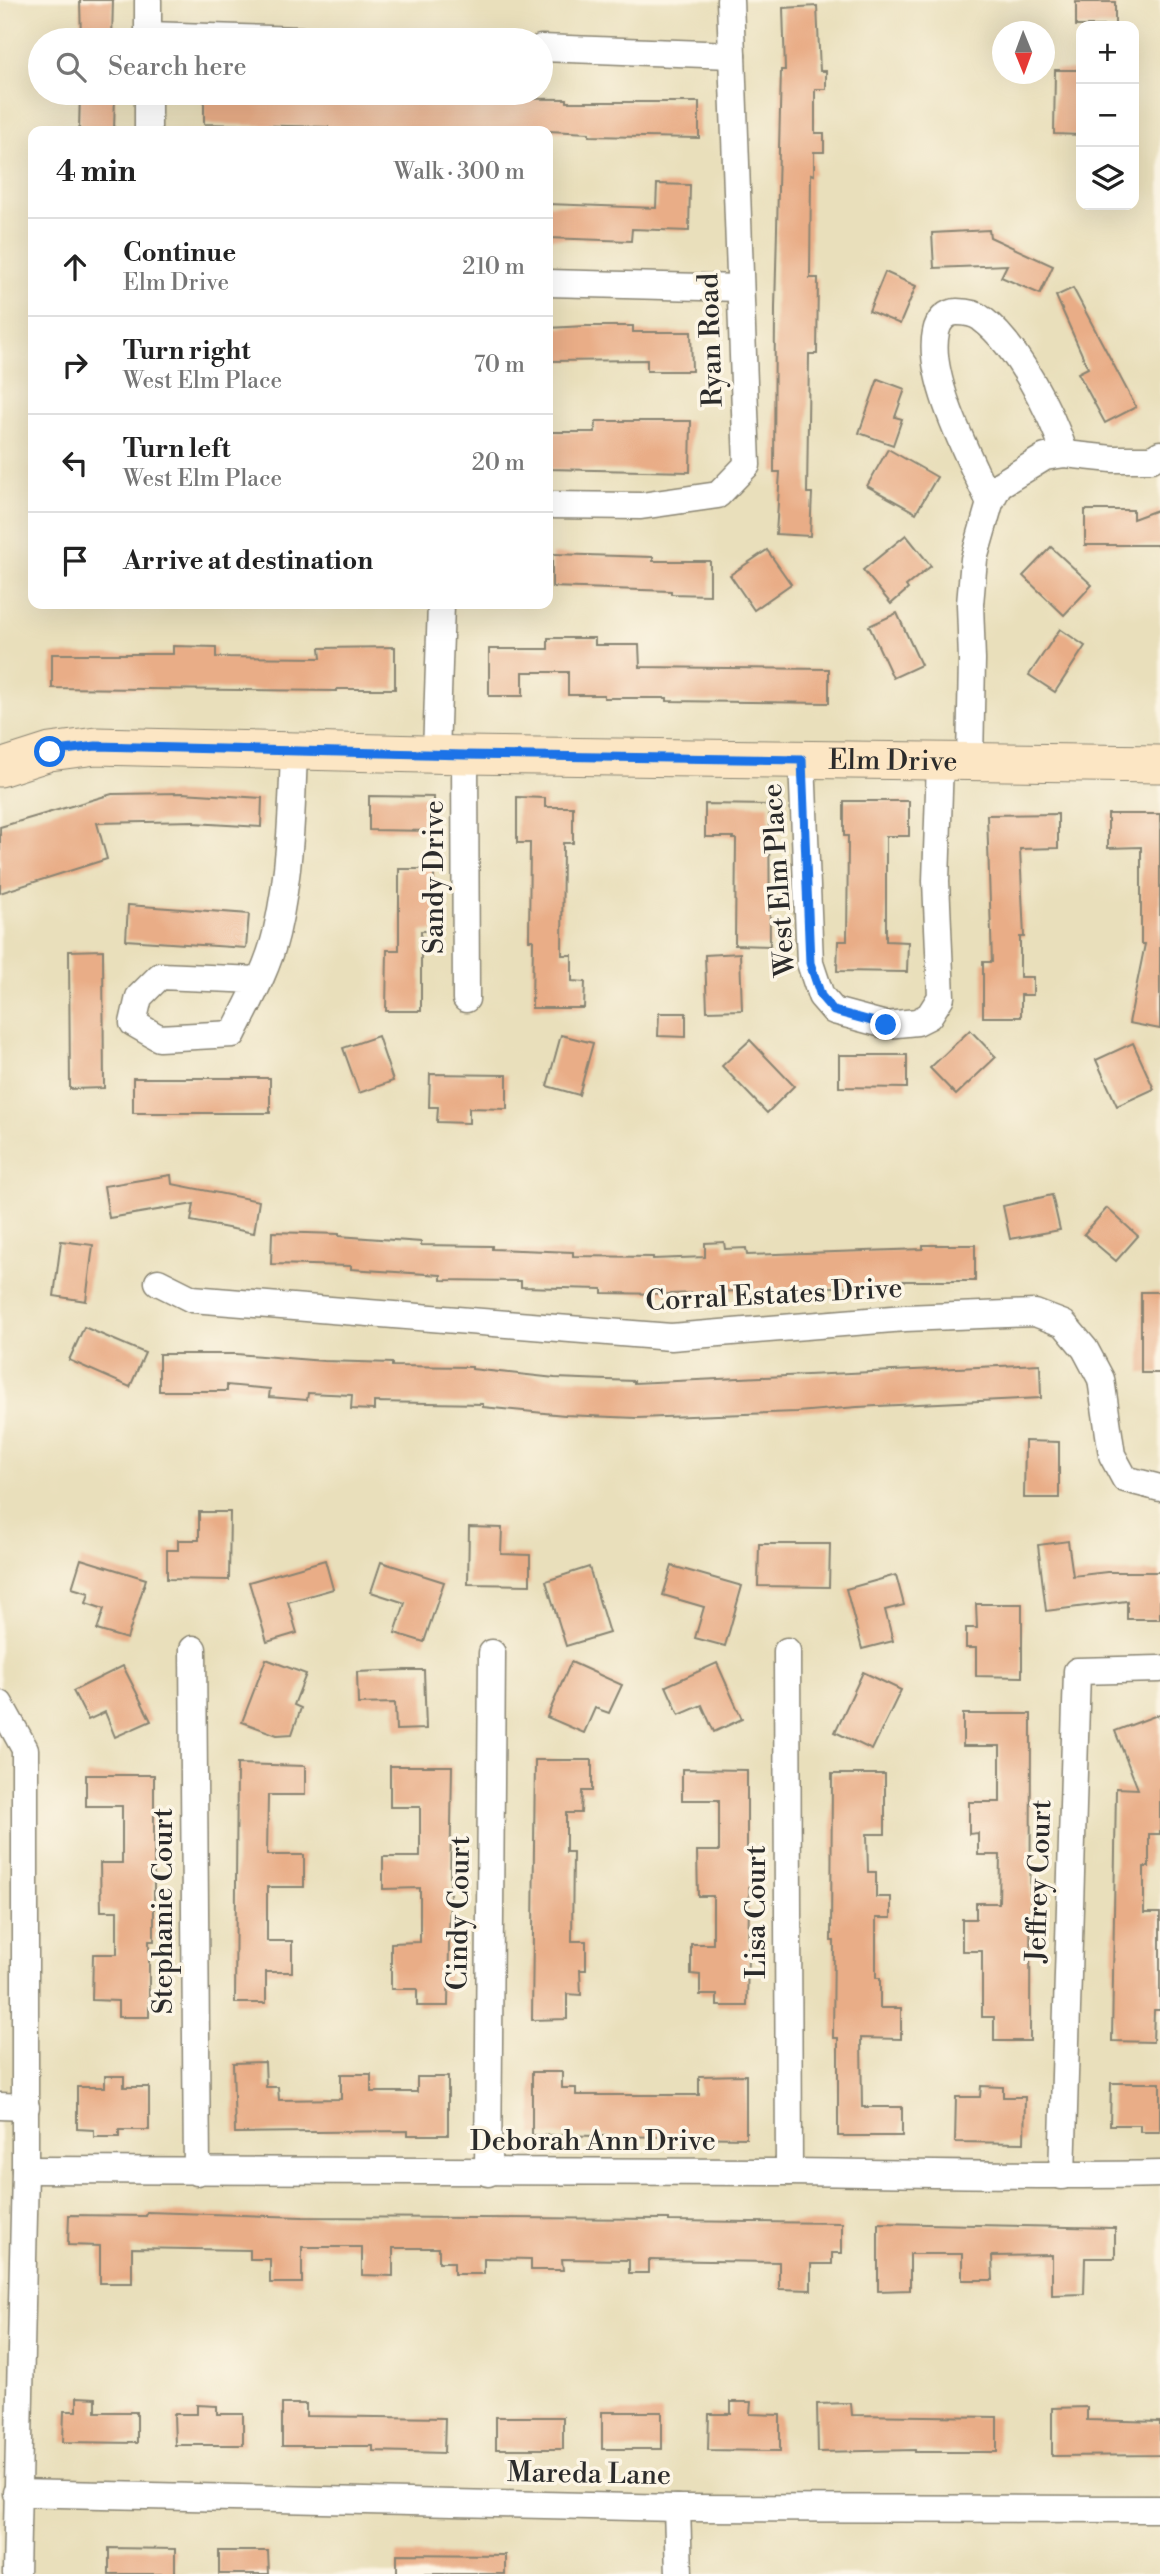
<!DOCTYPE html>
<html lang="en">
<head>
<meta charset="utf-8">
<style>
	body { margin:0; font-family:"Libre Bodoni",serif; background:#f2f2f2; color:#222 }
	.controls { position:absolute; right:21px; top:21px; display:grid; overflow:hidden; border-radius:14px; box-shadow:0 7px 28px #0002 }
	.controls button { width:63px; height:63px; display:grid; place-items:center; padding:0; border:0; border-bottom:2px solid #e0e0e0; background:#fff; color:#222; font:35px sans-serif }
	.compass { position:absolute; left:992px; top:21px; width:63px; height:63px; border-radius:50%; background:#fff; box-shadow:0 7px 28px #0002; rotate:179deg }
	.stop { position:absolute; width:21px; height:21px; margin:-16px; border:5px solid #1a73e8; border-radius:50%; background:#fff }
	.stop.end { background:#1a73e8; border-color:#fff; box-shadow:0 2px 7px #0008 }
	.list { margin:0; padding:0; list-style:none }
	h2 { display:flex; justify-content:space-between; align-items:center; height:91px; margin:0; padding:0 28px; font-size:30px }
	h2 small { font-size:23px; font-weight:400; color:#767676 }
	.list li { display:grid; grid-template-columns:46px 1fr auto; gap:21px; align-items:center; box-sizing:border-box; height:98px; padding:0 28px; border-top:2px solid #e0e0e0 }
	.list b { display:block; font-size:26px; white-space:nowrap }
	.list p { margin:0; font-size:23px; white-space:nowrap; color:#767676 }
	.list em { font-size:23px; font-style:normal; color:#767676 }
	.icon { flex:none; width:38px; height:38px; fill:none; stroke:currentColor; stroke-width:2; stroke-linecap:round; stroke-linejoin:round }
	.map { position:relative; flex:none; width:1160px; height:2574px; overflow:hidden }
	.search { position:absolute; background:#fff; box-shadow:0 7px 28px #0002; left:28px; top:28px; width:525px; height:77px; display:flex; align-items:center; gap:18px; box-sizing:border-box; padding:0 24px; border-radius:38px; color:#767676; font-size:26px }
	.panel { position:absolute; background:#fff; box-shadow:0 7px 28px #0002; left:28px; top:126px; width:525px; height:483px; border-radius:14px }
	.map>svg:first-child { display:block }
	.building { fill:#e9ad87 }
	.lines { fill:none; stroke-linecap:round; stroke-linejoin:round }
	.street-casing { stroke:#8a8573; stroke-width:29 }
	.secondary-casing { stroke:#8a8573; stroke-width:39 }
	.street { stroke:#fff; stroke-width:26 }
	.secondary { stroke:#fce6c4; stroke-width:37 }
	.route { stroke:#1a73e8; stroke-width:9 }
	.labels { text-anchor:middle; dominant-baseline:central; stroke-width:7; stroke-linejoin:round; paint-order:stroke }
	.street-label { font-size:28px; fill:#2b2b2b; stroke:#fcf5e5 }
</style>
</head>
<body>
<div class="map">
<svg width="1160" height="2574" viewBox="0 0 1160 2574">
	<rect width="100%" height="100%" fill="#fcf5e5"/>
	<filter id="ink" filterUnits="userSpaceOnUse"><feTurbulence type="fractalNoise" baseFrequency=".0143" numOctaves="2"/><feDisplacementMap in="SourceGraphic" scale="14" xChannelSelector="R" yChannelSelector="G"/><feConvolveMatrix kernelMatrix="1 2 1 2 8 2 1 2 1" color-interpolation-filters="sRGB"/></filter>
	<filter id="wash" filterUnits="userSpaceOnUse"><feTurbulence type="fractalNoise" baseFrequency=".00686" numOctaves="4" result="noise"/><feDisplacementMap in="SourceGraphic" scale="28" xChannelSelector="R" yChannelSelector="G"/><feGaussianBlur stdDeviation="1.57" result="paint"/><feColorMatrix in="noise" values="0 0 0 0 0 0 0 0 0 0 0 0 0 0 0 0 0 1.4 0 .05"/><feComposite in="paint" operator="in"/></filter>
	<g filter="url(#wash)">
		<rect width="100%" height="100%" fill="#e9dfbb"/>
		<g id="blocks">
			<!-- building -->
			<g class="building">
				<path d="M80 0H113L112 40H81Z"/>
				<rect x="1076" y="2" width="39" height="24"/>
				<path d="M817 6 820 71H826V89H815V133H824V152H814V175L811 174 810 278H818L817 354H809L807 493H812L810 536 776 534 780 472H774L775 308 781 70H785L783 8Z"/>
				<path d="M1055 70H1081V135L1054 134Z"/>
				<path d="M80 93H115L114 131H79Z"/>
				<path d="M204 93 308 94V97L567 99V102H699V138L589 136V133L548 131 328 130V127L204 124Z"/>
				<path d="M657 184 690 185 689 231 632 229 631 241 548 238V204L656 208Z"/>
				<path d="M989 230 990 237 1053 266 1040 294 1001 277 1007 265 934 268 932 233Z"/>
				<path d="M885 272 916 286 900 324 869 311Z"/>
				<path d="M1073 288 1136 407 1105 423 1078 373 1088 368 1056 296Z"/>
				<path d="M586 326H633V332H691L692 371H647V360L548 361V328Z"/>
				<path d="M878 379 905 389 895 417 902 419 893 445 859 433Z"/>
				<path d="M596 421H691L690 472 548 469V432H595Z"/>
				<path d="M888 449 937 477 916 513 867 486Z"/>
				<path d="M1160 509V545H1085V510H1133V519Z"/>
				<path d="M906 535 931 566 906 586 908 589 891 604 863 570Z"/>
				<path d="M1051 547 1092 585 1064 615 1023 576Z"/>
				<path d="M767 550 791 584 754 610 730 575Z"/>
				<path d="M552 554 653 557V561H710V595L671 594V591L552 587Z"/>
				<path d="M897 613 921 665 893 678 869 626Z"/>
				<path d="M1060 629 1085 646 1055 692 1029 675Z"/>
				<path d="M548 638H595V645H639L640 667 829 669V703L667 701V698H604V695H568V672H523V696H489V649H548Z"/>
				<path d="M173 646 216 647V657L321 658 320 648 395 647V689H337V691L52 688V654H173Z"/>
				<path d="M182 793 262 798 261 827 194 823V821L97 823 107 859 0 893V827L112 794Z"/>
				<path d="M369 796 434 797V831L369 830Z"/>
				<path d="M517 797 545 798V807H573V843H563L562 955H572V981L585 982 584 1008H532L533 940H529L530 843H517Z"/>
				<path d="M844 801H909V836H886V941L908 942 907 972 837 971 838 941H847L848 836H844Z"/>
				<path d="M705 804 769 805 770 946 735 945 736 839H733V837H705Z"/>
				<path d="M1058 814V848L1020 849 1024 937H1020V977H1033V995H1021V1017H983V962H992L987 815Z"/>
				<path d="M1108 814H1160V1029L1129 1023 1145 944H1141V847L1108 848Z"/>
				<path d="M399 869H434V931H421V1011H386L387 950H399Z"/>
				<path d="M128 905 249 914 246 948 126 940Z"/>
				<path d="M103 950 104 1088 70 1089 69 951Z"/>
				<path d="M740 953 742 1010 707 1011 705 955Z"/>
				<path d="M659 1013H686V1037L658 1036Z"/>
				<path d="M970 1030 996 1057 956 1095 930 1068Z"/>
				<path d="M561 1035 593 1043 579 1095 547 1086Z"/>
				<path d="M378 1036 393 1081 359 1093 343 1048Z"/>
				<path d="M750 1040 794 1086 767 1113 722 1066Z"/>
				<path d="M1133 1043 1154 1089 1117 1106 1096 1060Z"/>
				<path d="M839 1055H907V1088L839 1087Z"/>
				<path d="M430 1074 507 1075V1109L469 1108V1123L437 1122 438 1107H429Z"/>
				<rect x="133" y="1078" width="137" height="35"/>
				<path d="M171 1175 172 1184 259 1201 254 1233 191 1221 194 1204 109 1218 104 1186Z"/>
				<path d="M1052 1195 1060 1230 1010 1239 1003 1206Z"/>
				<path d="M1107 1208 1138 1236 1116 1261 1084 1234Z"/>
				<path d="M272 1232 339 1234V1236L421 1242V1245L492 1246V1249L573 1252V1256L653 1257V1259L705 1257V1243L724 1242 725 1249 746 1248 747 1255 923 1249V1245H975V1281H901V1284L671 1294 602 1293V1289L521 1287V1281L441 1280V1275L351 1269V1266L271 1264Z"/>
				<path d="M61 1241 93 1245 86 1301 54 1296Z"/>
				<rect x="1141" y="1292" width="19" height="81"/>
				<path d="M84 1327 145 1353 130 1387 69 1360Z"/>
				<path d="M159 1354H236L324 1361 392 1363V1366L472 1367V1369L555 1378 634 1381V1383L1040 1364 1041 1398 857 1407 797 1412 637 1418 565 1415 483 1407V1404L374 1402V1410L351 1409 352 1395 308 1393 307 1400 269 1397 270 1389 227 1385V1391H159Z"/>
				<path d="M1025 1441 1059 1442V1498H1024Z"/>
				<path d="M199 1512H230L229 1580 167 1579V1550H178V1540H199Z"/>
				<path d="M469 1527 502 1528 501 1554 530 1555V1585L468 1584Z"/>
				<path d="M1068 1541 1073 1576 1107 1572H1160V1619H1127V1601L1046 1611 1038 1545Z"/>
				<path d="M759 1544H830L829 1587 758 1586Z"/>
				<path d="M81 1559 146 1579 127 1639 97 1630 104 1609 86 1603 89 1593 72 1588Z"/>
				<path d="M325 1560 333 1589 288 1602 297 1633 267 1642 249 1582Z"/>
				<path d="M381 1562 444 1582 424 1642 395 1633 405 1603 371 1592Z"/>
				<path d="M672 1566 742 1586 725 1646 695 1638 704 1607 663 1595Z"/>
				<path d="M589 1567 609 1633 566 1646 546 1581Z"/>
				<path d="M896 1575 904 1605 885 1610 893 1641 862 1649 846 1589Z"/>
				<path d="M976 1604H1022V1677L976 1676V1648H966V1628H977Z"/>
				<path d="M266 1659 306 1674 294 1705 301 1708 292 1734 277 1735 242 1722Z"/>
				<path d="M571 1662 622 1685 609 1713 595 1708 584 1733 547 1717Z"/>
				<path d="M717 1663 742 1719 714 1732 702 1705 679 1715 666 1686Z"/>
				<path d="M123 1666 151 1721 115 1737 105 1712 88 1720 73 1691Z"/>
				<path d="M405 1670H424L426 1729 396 1730 395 1703 358 1704 357 1672Z"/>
				<path d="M863 1672 901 1690 872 1750 835 1732Z"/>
				<path d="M963 1714H1031L1030 2041H994V2017H982V1951H962V1919H976V1903H999L1000 1855H978V1833L969 1834V1802H1000V1746H963Z"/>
				<path d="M1160 1714V1834H1149V1867H1144V1913H1160V2010H1154L1153 2042 1112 2041 1116 1788 1138 1789 1115 1731Z"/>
				<path d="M535 1760H592V1791H582L581 1813H566V1852H573L572 1941H586V1970H580L581 1995 567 1994V2019L532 2020Z"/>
				<path d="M237 1764 305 1766V1795H268L267 1855H304V1887H267V1941H292V1972H266V2003H235Z"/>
				<path d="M390 1766H452L448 2006H417V1989H391V1943L420 1942V1888L383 1889V1857H420V1807H390Z"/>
				<path d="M682 1769 747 1770V1851H750L747 2006H717V1995H700V1975L691 1974V1944H713V1896H698L697 1851H719V1800H682Z"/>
				<path d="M832 1774H885V1834H867L868 1872H876V1897H891V1918H876V1978H880V2008H901V2039L861 2038 862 2107H902V2136H838V2038H833L834 1941H831Z"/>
				<path d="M86 1775H154V1941H149V2017H118V2001L92 2000 93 1954H117V1911H101L100 1863H122V1806H86Z"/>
				<path d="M265 2062 266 2087H278L279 2100 341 2099V2074H371V2092H417V2077H448V2135H408V2131L235 2133 233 2063Z"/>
				<path d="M532 2072H562V2088H576V2095H699V2076L746 2075V2138L532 2135Z"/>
				<path d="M105 2076H124V2087H149V2130H119V2137H94V2130L77 2129V2087H105Z"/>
				<path d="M1111 2083H1160V2132H1140V2125H1110Z"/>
				<path d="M981 2086 1003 2087V2097H1025L1024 2143 955 2142 956 2097H980Z"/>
				<path d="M147 2212 303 2217 669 2219V2221L842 2223V2253H832V2264H811V2290L779 2289V2262L649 2260V2273H629V2260L562 2259 563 2270H531V2259L484 2258V2274H454V2262H439V2248H393V2276L362 2275V2247H302V2283H270V2259H250V2250L132 2248V2283H100V2246L68 2245 69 2215 146 2216Z"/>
				<path d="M878 2223 1115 2228V2258H1085L1084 2294 1052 2295V2255L992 2256 993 2280H962V2254H910V2290L878 2291Z"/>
				<path d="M77 2397 96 2398V2412H137V2443L63 2442 64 2411H77Z"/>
				<path d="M731 2402H751L750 2414 780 2415V2451L708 2450 709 2414H731Z"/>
				<path d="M851 2403 852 2415 997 2417V2452H915V2450L818 2452 817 2404Z"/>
				<path d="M282 2404H306V2416L445 2418 444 2453 373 2451V2446H282Z"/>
				<path d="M197 2405 217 2406V2414H243V2445H175L174 2414H197Z"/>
				<path d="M1087 2407V2420L1160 2422V2455L1052 2456V2408Z"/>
				<rect x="602" y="2412" width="60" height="37"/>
				<rect x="496" y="2417" width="67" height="32"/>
				<path d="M109 2548 175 2549V2574H109Z"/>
				<path d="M219 2551H268L269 2574H219Z"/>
				<path d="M397 2554 505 2555V2574H397Z"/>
			</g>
		</g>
	</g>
	<g filter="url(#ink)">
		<use href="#blocks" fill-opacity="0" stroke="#8a8573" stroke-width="2"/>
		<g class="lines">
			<defs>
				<g id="street">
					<path d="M148 0V40"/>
					<path d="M148 35 300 40"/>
					<path d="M541 48 732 55"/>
					<path d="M148 93V131"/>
					<path d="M548 283 740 288"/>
					<path d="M990 503C971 461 926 378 936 332 938 321 946 312 957 312 966 312 975 313 982 319 1017 345 1052 414 1065 454"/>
					<path d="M548 505 641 506 718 495 747 465 730 0"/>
					<path d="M436 754 441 604"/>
					<path d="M465 755 466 999"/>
					<path d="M802 760 810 963 821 996 834 1011 886 1025 917 1022 929 1016 941 997 936 881 940 761"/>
					<path d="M970 761 972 660 970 604 974 559 990 503 999 485 1045 457 1065 454 1112 459H1152L1160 454"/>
					<path d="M258 980 160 976 139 997 133 1023 159 1038 233 1034C249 1002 268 968 276 934 290 875 292 811 294 751"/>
					<path d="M158 1282 192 1299 671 1337 905 1318 1035 1313 1064 1324 1085 1349 1101 1379 1112 1455 1125 1479 1160 1488"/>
					<path d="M193 1649 197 2172"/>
					<path d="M787 1651 789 2172"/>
					<path d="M0 1704 25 1749V2170L16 2574"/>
					<path d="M0 2106 26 2107"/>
					<path d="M25 2170C280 2173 535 2171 789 2172 913 2173 1036 2177 1160 2174"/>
					<path d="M488 2173 492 1653"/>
					<path d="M1062 2176 1077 1671 1160 1669"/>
					<path d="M16 2493 677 2508 1160 2509"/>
					<path d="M677 2508 679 2574"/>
				</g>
				<g id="secondary">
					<path id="s1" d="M0 768 50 752 96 746 465 755 1160 764"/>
				</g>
			</defs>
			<!-- street casing -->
			<use href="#street" class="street-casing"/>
			<!-- secondary casing -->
			<use href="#secondary" class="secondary-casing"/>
			<!-- street -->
			<use href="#street" class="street"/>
			<!-- secondary -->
			<use href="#secondary" class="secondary"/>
		</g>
	</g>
	<g class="lines" filter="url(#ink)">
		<!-- route -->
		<path class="route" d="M50 752 96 746 465 755 802 760 810 963 821 996 834 1011 886 1025"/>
	</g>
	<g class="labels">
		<!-- street labels -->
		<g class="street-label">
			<text transform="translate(711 340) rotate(-92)">Ryan Road</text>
			<text stroke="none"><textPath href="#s1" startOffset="896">Elm Drive</textPath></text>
			<text transform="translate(434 877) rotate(-90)">Sandy Drive</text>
			<text transform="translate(779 880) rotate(-94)">West Elm Place</text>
			<text transform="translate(774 1295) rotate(-3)">Corral Estates Drive</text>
			<text transform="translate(1039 1881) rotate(-88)">Jeffrey Court</text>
			<text transform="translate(163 1911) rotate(-90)">Stephanie Court</text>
			<text transform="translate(756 1912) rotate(-90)">Lisa Court</text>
			<text transform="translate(459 1913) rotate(-89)">Cindy Court</text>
			<text x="593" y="2141">Deborah Ann Drive</text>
			<text transform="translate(589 2474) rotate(1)">Mareda Lane</text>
		</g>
	</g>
</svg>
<div class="controls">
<button>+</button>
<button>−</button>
<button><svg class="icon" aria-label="layers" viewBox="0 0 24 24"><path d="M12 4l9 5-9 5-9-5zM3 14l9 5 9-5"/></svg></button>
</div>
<svg class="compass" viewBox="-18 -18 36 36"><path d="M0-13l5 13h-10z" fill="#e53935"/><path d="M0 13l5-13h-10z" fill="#767676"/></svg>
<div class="stop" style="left:50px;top:752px"></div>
<div class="stop end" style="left:886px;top:1025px"></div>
<div class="search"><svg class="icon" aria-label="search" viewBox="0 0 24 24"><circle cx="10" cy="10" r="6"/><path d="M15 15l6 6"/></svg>Search here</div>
<section class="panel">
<h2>4 min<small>Walk · 300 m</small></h2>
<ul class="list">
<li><svg class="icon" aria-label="ahead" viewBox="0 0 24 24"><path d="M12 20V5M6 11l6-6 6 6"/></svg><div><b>Continue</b><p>Elm Drive</p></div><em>210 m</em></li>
<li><svg class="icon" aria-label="right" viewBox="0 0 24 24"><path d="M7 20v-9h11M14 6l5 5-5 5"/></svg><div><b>Turn right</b><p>West Elm Place</p></div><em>70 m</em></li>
<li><svg class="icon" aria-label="left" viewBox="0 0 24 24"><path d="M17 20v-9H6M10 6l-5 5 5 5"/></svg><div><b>Turn left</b><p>West Elm Place</p></div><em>20 m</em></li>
<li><svg class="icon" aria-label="arrive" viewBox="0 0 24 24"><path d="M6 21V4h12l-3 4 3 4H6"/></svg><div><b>Arrive at destination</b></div></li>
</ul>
</section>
</div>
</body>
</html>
